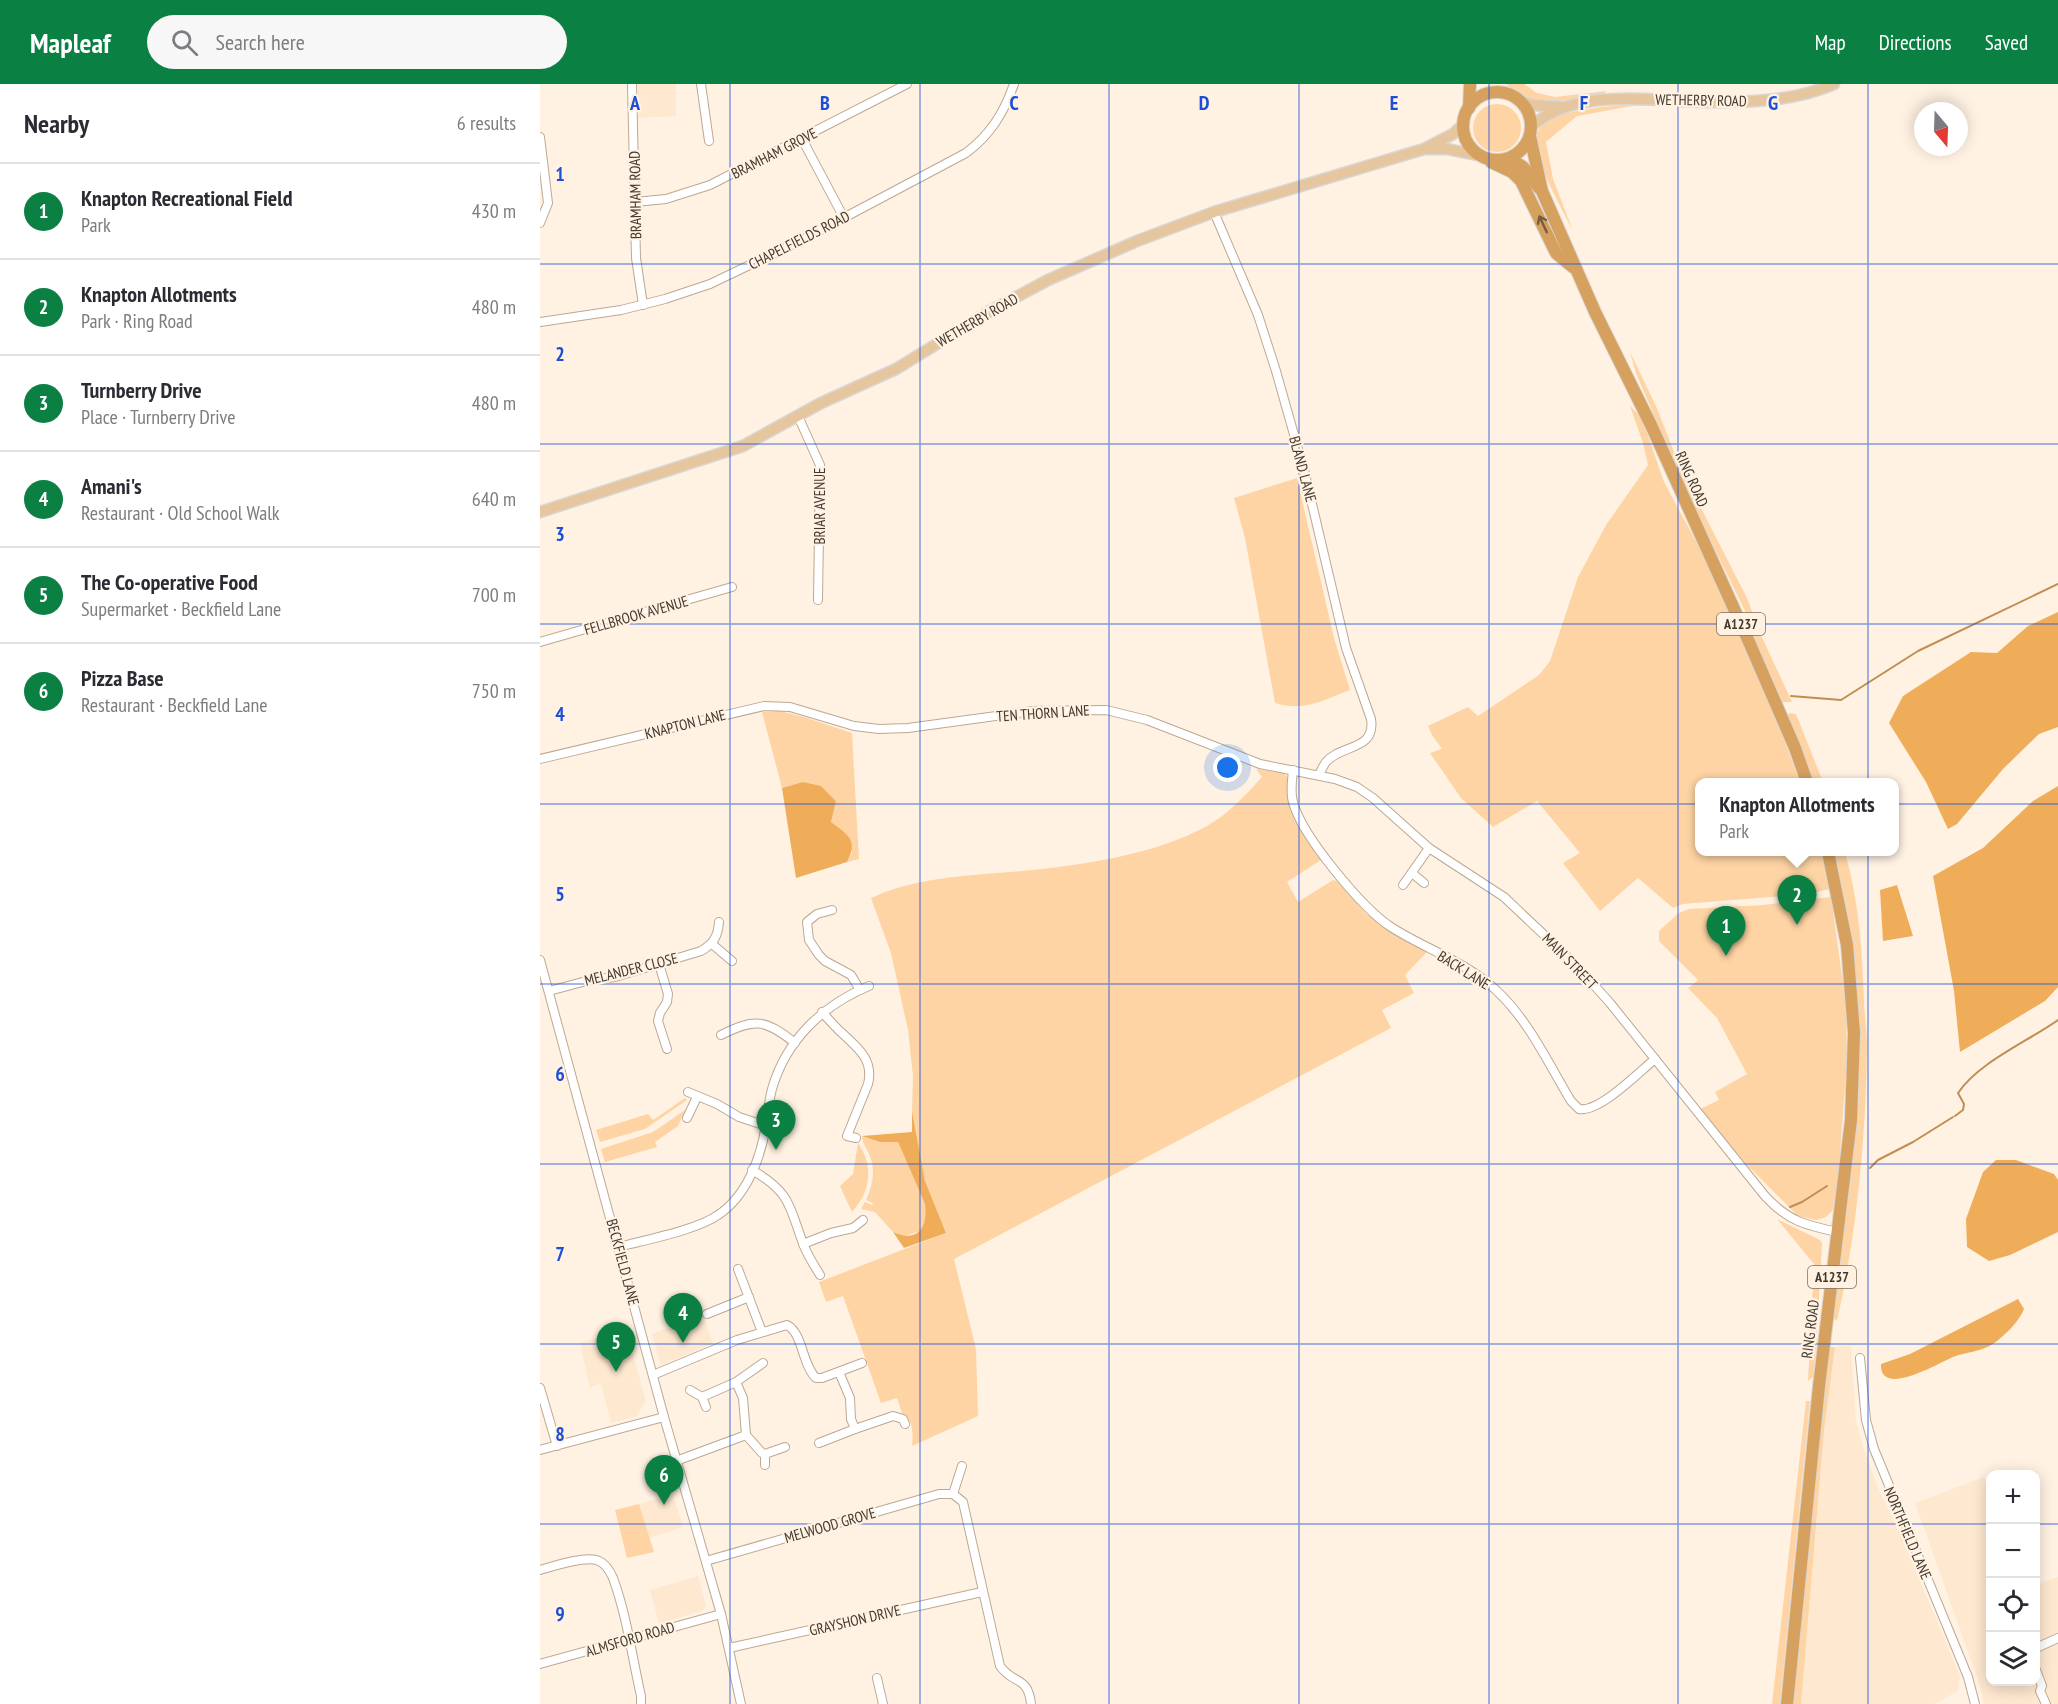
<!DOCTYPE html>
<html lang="en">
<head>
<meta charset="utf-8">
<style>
	body { margin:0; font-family:"PT Sans Narrow",sans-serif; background:#f7f7f7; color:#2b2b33 }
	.controls { position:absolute; right:18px; bottom:18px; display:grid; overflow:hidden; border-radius:12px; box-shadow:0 3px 15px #0003 }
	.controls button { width:54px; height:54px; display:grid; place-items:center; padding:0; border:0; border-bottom:2px solid #e1e1e2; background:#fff; color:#2b2b33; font:30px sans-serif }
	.compass { position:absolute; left:1374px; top:18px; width:54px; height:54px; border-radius:50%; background:#fff; box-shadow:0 3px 15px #0003; rotate:161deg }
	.you { position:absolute; left:688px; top:684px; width:21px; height:21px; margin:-15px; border:4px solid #fff; border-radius:50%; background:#1a73e8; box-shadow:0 0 0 9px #1a73e833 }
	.badge { display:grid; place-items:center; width:39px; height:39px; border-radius:50%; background:#0b8043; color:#fff; font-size:20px; font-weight:700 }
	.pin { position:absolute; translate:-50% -50px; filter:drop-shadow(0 2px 3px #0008) }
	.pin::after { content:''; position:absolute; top:32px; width:21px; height:18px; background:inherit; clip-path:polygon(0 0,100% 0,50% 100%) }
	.popup { position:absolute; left:1155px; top:694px; width:204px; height:78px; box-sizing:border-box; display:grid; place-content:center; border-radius:12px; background:#fff; filter:drop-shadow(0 2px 4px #0005); font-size:20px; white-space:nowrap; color:#7c7c81 }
	.popup b { font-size:22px; color:#2b2b33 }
	.popup::after { content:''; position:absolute; left:50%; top:100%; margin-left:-12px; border:12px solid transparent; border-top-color:#fff }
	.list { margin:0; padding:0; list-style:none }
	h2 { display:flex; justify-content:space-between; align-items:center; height:78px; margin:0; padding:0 24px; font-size:26px }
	h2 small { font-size:20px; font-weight:400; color:#7c7c81 }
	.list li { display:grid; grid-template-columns:39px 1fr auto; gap:18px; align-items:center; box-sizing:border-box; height:96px; padding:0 24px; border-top:2px solid #e1e1e2 }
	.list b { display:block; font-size:22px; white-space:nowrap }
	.list p { margin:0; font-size:20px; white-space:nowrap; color:#7c7c81 }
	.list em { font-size:20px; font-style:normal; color:#7c7c81 }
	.icon { flex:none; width:33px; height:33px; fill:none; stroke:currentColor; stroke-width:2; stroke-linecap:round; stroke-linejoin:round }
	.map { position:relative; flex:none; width:1518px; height:1620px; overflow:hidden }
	header { display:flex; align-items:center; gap:36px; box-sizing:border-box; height:84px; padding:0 30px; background:#0b8043; color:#fff }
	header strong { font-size:28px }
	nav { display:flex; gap:33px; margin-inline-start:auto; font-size:21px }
	.search { width:420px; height:54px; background:#f7f7f7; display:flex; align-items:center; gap:15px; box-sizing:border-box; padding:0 21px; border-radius:33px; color:#7c7c81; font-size:22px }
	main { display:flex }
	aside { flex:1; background:#fff }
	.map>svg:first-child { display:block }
	.built { fill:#fee8d0 }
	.green { fill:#fed4a4 }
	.forest { fill:#f0ad59 }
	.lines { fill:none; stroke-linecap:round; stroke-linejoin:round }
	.stream { stroke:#c08e51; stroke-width:2 }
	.minor-casing { stroke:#bda891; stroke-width:10 }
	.major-casing { stroke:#d9d7d5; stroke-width:13 }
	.highway-casing { stroke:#d9d7d5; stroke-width:14 }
	.minor { stroke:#fff; stroke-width:8 }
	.major { stroke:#e6c69f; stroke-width:10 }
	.highway { stroke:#d6a05f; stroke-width:12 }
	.oneway { stroke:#765d40 }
	.grid { fill:none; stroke:#1d4ed8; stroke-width:1.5; stroke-opacity:0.55 }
	.labels { text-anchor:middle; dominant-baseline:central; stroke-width:4.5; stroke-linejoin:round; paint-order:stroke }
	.shield { fill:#fff2e3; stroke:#7b7065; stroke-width:1.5 }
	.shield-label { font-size:14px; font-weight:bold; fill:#42392f }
	.street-label { font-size:15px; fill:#42392f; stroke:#fff2e3 }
	.grid-label { font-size:20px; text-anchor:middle; font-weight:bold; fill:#1d4ed8; stroke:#fff2e3; stroke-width:4.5; stroke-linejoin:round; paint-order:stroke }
</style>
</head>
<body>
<header>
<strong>Mapleaf</strong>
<div class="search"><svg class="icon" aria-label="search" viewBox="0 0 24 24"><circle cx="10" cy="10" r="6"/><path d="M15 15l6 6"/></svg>Search here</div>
<nav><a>Map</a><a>Directions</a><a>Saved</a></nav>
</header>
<main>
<aside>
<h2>Nearby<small>6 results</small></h2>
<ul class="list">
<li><span class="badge">1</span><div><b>Knapton Recreational Field</b><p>Park</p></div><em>430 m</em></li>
<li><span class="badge">2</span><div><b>Knapton Allotments</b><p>Park · Ring Road</p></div><em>480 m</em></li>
<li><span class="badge">3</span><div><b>Turnberry Drive</b><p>Place · Turnberry Drive</p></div><em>480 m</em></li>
<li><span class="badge">4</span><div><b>Amani's</b><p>Restaurant · Old School Walk</p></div><em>640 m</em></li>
<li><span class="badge">5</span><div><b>The Co-operative Food</b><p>Supermarket · Beckfield Lane</p></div><em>700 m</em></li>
<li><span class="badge">6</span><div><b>Pizza Base</b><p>Restaurant · Beckfield Lane</p></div><em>750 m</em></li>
</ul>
</aside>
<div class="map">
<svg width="1518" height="1620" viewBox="0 0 1518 1620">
	<rect width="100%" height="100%" fill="#fff2e3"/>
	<!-- built -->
	<g class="built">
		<path d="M98 0H136V32L98 34Z"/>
		<path d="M162 1230 173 1259 121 1281 112 1250Z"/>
		<path d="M86 1246 106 1317 96 1333 71 1339 61 1299 50 1304 40 1259Z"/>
		<path d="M1311 1261 1316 1337 1321 1356 1336 1399 1365 1461 1420 1592 1418 1607 1394 1620H1261L1284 1347 1295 1263Z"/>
		<path d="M1444 1393 1450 1409V1598H1496V1501L1518 1493V1620H1444L1439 1599 1375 1419Z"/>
		<path d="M133 1410 143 1443 109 1454 99 1420Z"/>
		<path d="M158 1492 166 1522 164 1526 119 1540 110 1506Z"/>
	</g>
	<!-- green -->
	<g class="green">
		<path d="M966 0H984L997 9 1015 13 1066 7 1064 10C1033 16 991 27 966 0Z"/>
		<path d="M1103 20 1037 32 1006 58 1013 95 1033 147C1024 128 991 72 996 52 1004 23 1078 22 1103 20Z"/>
		<circle cx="957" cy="44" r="24"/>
		<path d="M1090 268 1116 322 1140 383 1207 514 1220 549 1252 618H1242L1213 554 1207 531 1160 435 1124 355 1096 289Z"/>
		<path d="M1090 322 1102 334 1124 398 1167 478 1239 642 1260 698H1160V768H1282L1290 805 1268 810 1143 820 1133 824 1098 794 1060 827 1023 779 1040 769 997 717 953 743 921 714 890 669 902 665 892 651 888 642 928 623 938 632 999 591 1010 577 1038 493 1066 441 1108 381 1103 359Z"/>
		<path d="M757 394 794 554 810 606C783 616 765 628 735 619L705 454 694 414Z"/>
		<path d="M240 627 264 633 312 649 319 775 307 778 312 769 298 744 291 738 296 717C277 696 267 697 242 704L222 628Z"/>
		<path d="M1250 629 1256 630 1283 698H1274L1247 632Z"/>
		<path d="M716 685 743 689 748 693 751 725 781 776 747 798 758 818 793 796 797 797 826 830 855 850 887 868 865 891 874 909 842 926 851 944 414 1175 436 1265 438 1332 372 1362C373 1349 374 1337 362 1329L357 1314 341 1319 303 1212 286 1218 279 1198 406 1149 385 1097 372 1026 373 992 368 946 351 869 331 814C375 794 421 792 469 788 533 783 635 770 686 729 699 718 711 705 722 693Z"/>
		<path d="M1294 768H1305C1319 819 1322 863 1324 916 1324 931 1327 946 1327 961 1326 1053 1317 1148 1297 1237L1292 1233C1301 1163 1313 1091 1318 1021 1323 936 1315 850 1294 768Z"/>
		<path d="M1291 813 1306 920 1307 976 1298 1095 1293 1126 1286 1133 1276 1136 1258 1132 1205 1079 1160 1025 1179 1016 1175 1008 1207 990 1177 934 1148 904 1158 896 1119 857V847L1139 829 1149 825 1223 821Z"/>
		<path d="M145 1014 147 1016 105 1045 60 1058 56 1046 108 1030 113 1036Z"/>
		<path d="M145 1026 138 1042 115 1058 117 1063 65 1078 61 1065 113 1048Z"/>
		<path d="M322 1052 340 1058H358L385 1120 386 1130 384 1143 381 1147 368 1151H360L353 1148 335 1128 321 1125 325 1118 332 1121 333 1119 326 1116C333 1101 336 1085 329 1070 326 1063 322 1059 322 1052Z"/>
		<path d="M318 1059C334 1081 331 1108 312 1128L300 1102 313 1090Z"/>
		<path d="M1237 1135 1280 1156 1282 1159 1277 1254 1273 1293 1268 1297 1274 1180Z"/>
		<path d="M1290 1263H1295L1284 1347 1261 1620H1253L1269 1436Z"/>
		<path d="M1266 1317H1270L1240 1620H1232Z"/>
		<path d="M99 1420 114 1468 87 1474 75 1426Z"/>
	</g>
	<!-- forest -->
	<g class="forest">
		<path d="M1518 528V643L1499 650 1463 685 1417 740 1408 745 1386 698 1349 639 1363 612 1431 568 1457 569 1488 542Z"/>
		<path d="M263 698 281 702 296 717 291 738C307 750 319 756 307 778L256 794 242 704Z"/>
		<path d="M1518 702V903L1505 917 1420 968 1414 907 1393 792 1443 764 1493 717Z"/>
		<path d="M1357 801 1373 852 1343 857 1340 806Z"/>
		<path d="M372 1027 385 1097 406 1149 364 1164 353 1148C378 1159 388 1144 385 1120L358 1058H340L322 1052 372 1048Z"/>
		<path d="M1456 1076H1476L1514 1090 1518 1096V1148L1470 1171 1449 1177 1427 1163 1426 1135 1443 1088Z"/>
		<path d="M1478 1215 1484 1225C1479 1238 1464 1252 1453 1260 1440 1268 1426 1268 1413 1273 1401 1278 1339 1315 1341 1280L1370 1270Z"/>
	</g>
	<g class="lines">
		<!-- stream -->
		<g class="stream">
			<path d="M1251 612 1301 616 1378 567 1518 500"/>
			<path d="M1415 1032 1423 1026 1424 1020 1418 1009C1439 978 1487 958 1518 936"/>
			<path d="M1330 1084 1338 1076 1373 1058 1413 1033"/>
			<path d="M1250 1123 1262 1118 1287 1102"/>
		</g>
		<defs>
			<g id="minor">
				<path d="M92 0 96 174 103 221"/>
				<path d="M161 0 169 57"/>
				<path d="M0 53 8 119 0 139"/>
				<path d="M262 55 304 134"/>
				<path d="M95 118 126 115 170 101 367 0"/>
				<path d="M674 128 718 231 736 287 764 386 806 564 831 635C836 667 801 660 786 678 783 682 781 687 779 691"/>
				<path d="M0 238 81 226 125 215 170 200 262 156 426 69C450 51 464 29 474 0"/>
				<path d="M258 332 280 381 278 516"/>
				<path d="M0 558 192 503"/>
				<path d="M0 675 224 622 250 623 314 642 339 645 368 644 493 627 566 626 607 636 720 680 795 695 817 703 833 714 889 764 964 813 1036 881 1070 919 1225 1112C1248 1137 1265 1141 1297 1148"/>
				<path d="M753 686C752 697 750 708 753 718 762 752 822 824 851 843 885 865 927 878 957 907 989 937 1008 979 1031 1017L1039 1025C1059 1029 1099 988 1115 975"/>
				<path d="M872 789 884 799"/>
				<path d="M863 801 889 764"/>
				<path d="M292 826 277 830 267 838 269 856 279 871 285 877 311 891 320 906"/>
				<path d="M172 860 192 877"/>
				<path d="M0 876 124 1333 181 1530 201 1620"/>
				<path d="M119 880 128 910 127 918 120 929 118 937 127 965"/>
				<path d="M9 907 50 896 75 893 161 867C173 860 178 853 179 838"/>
				<path d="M282 928C289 936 295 943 303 950 318 964 334 976 328 1000L307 1052 316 1054"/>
				<path d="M181 951C215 934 225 935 255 959"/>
				<path d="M148 1008 177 1020 199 1033 226 1042"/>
				<path d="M147 1034 157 1013"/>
				<path d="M212 1086C252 1109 249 1123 264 1162 268 1172 274 1181 280 1191"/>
				<path d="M263 1160 291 1149 313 1144 323 1136"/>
				<path d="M79 1163C105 1156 157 1146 178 1131 207 1112 221 1073 226 1041 228 1029 229 1016 232 1005 246 956 283 921 329 902"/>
				<path d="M198 1185 222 1248"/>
				<path d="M167 1230 209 1213"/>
				<path d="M1320 1274 1326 1336 1334 1365 1428 1593 1435 1620"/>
				<path d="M113 1291 197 1256 247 1241C263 1249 262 1281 276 1294H282L322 1279"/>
				<path d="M196 1298 203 1314 206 1351"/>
				<path d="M0 1304 17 1362"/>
				<path d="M150 1306 162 1313 166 1323"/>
				<path d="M162 1313 196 1298 223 1279"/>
				<path d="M315 1345 353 1332 363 1335 365 1340"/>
				<path d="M206 1351 222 1369 225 1370 245 1363"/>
				<path d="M279 1359 315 1345 311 1335 310 1314 299 1288"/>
				<path d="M0 1366 124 1333"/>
				<path d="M136 1377 206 1351"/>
				<path d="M225 1381V1370"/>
				<path d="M413 1410 422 1382"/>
				<path d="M166 1477 399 1410H413L423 1418 460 1582C473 1601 488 1591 491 1620"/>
				<path d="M0 1486C14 1482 46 1471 59 1477 66 1480 70 1487 73 1494 87 1532 92 1573 101 1612V1620"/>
				<path d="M189 1564 442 1508"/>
				<path d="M1496 1564 1518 1554"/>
				<path d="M0 1580 181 1530"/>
				<path d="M1496 1586 1502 1602 1500 1607 1506 1620"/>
				<path d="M337 1594 343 1620"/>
			</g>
			<g id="major">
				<path d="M980 17 992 21 1023 23"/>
				<path d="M991 43C1038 0 1120 19 1178 18 1218 18 1257 16 1294 0"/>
				<path d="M887 65H907L942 72"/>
				<path d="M0 428 203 362 281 319 356 285 452 226 508 196 597 157 674 128 884 65 913 50 924 40"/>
			</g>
			<g id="highway">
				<circle cx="957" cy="42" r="34"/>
				<path d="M929 24 930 0"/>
				<path d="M990 52 1002 107 1055 228 1111 341 1209 558 1255 664 1267 698"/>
				<path d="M969 74 983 83 999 104"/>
				<path d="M951 78 972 88 981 97 1016 169 1033 183"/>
				<path d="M1247 1620 1279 1302 1311 1036 1314 949 1307 861 1288 768"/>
			</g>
		</defs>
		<!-- minor casing -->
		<use href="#minor" class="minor-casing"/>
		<!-- major casing -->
		<use href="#major" class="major-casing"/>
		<!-- highway casing -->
		<use href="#highway" class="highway-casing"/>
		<!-- minor -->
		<use href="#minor" class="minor"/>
		<!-- major -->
		<use href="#major" class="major"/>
		<!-- highway -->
		<use href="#highway" class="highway"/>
	</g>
	<!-- one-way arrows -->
	<defs><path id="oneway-shaft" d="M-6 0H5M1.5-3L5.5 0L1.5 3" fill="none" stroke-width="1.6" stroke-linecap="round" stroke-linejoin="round" transform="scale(1.5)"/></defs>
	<use class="oneway" href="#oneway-shaft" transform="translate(1003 140) rotate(-115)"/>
	<!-- grid -->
	<path class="grid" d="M190 0V1620M380 0V1620M569 0V1620M759 0V1620M949 0V1620M1138 0V1620M1328 0V1620M0 180H1518M0 360H1518M0 540H1518M0 720H1518M0 900H1518M0 1080H1518M0 1260H1518M0 1440H1450M1496 1440H1518"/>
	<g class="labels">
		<!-- shield labels -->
		<g class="shield">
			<rect x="1177" y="529" width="48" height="22" rx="4.5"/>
			<rect x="1268" y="1182" width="48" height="22" rx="4.5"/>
		</g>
		<g class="shield-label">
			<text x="1201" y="540">A1237</text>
			<text x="1292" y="1193">A1237</text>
		</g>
		<!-- street labels -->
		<g class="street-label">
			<text transform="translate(1161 16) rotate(1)">WETHERBY ROAD</text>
			<text transform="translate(234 69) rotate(-27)">BRAMHAM GROVE</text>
			<text transform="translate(95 111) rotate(-91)">BRAMHAM ROAD</text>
			<text transform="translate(259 156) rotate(-27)">CHAPELFIELDS ROAD</text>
			<text transform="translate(437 236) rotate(-30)">WETHERBY ROAD</text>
			<text transform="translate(763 385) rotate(75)">BLAND LANE</text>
			<text transform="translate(1152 395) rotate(66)">RING ROAD</text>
			<text transform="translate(279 422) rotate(-90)">BRIAR AVENUE</text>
			<text transform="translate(96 531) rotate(-16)">FELLBROOK AVENUE</text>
			<text transform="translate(503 629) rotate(-4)">TEN THORN LANE</text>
			<text transform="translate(145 640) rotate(-14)">KNAPTON LANE</text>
			<text transform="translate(1030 877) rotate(46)">MAIN STREET</text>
			<text transform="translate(91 885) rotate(-14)">MELANDER CLOSE</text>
			<text transform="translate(924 886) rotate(32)">BACK LANE</text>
			<text transform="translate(83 1178) rotate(75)">BECKFIELD LANE</text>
			<text transform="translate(1270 1245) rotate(-83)">RING ROAD</text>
			<text transform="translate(290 1441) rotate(-16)">MELWOOD GROVE</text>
			<text transform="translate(1368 1449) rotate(67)">NORTHFIELD LANE</text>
			<text transform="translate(315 1536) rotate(-13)">GRAYSHON DRIVE</text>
			<text transform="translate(90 1555) rotate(-16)">ALMSFORD ROAD</text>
		</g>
	</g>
	<g class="grid-label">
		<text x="95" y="26">A</text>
		<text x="285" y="26">B</text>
		<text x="474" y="26">C</text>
		<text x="664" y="26">D</text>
		<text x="854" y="26">E</text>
		<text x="1044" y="26">F</text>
		<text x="1233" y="26">G</text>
		<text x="20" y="97">1</text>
		<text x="20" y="277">2</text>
		<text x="20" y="457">3</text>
		<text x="20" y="637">4</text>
		<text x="20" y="817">5</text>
		<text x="20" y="997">6</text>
		<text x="20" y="1177">7</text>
		<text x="20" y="1357">8</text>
		<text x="20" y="1537">9</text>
	</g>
</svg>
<div class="controls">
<button>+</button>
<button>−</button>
<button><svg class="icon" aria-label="locate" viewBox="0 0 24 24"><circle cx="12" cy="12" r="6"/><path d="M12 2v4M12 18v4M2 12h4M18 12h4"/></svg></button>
<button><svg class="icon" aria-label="layers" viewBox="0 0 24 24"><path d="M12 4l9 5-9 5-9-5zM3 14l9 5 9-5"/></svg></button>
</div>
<svg class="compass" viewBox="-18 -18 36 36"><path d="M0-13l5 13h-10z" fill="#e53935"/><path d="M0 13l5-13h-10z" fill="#7c7c81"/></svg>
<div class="you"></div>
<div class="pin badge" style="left:1186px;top:872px">1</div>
<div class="pin badge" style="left:1257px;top:841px">2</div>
<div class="popup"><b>Knapton Allotments</b>Park</div>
<div class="pin badge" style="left:236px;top:1066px">3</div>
<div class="pin badge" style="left:143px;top:1259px">4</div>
<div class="pin badge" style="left:76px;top:1288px">5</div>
<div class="pin badge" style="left:124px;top:1421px">6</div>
</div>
</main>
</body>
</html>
